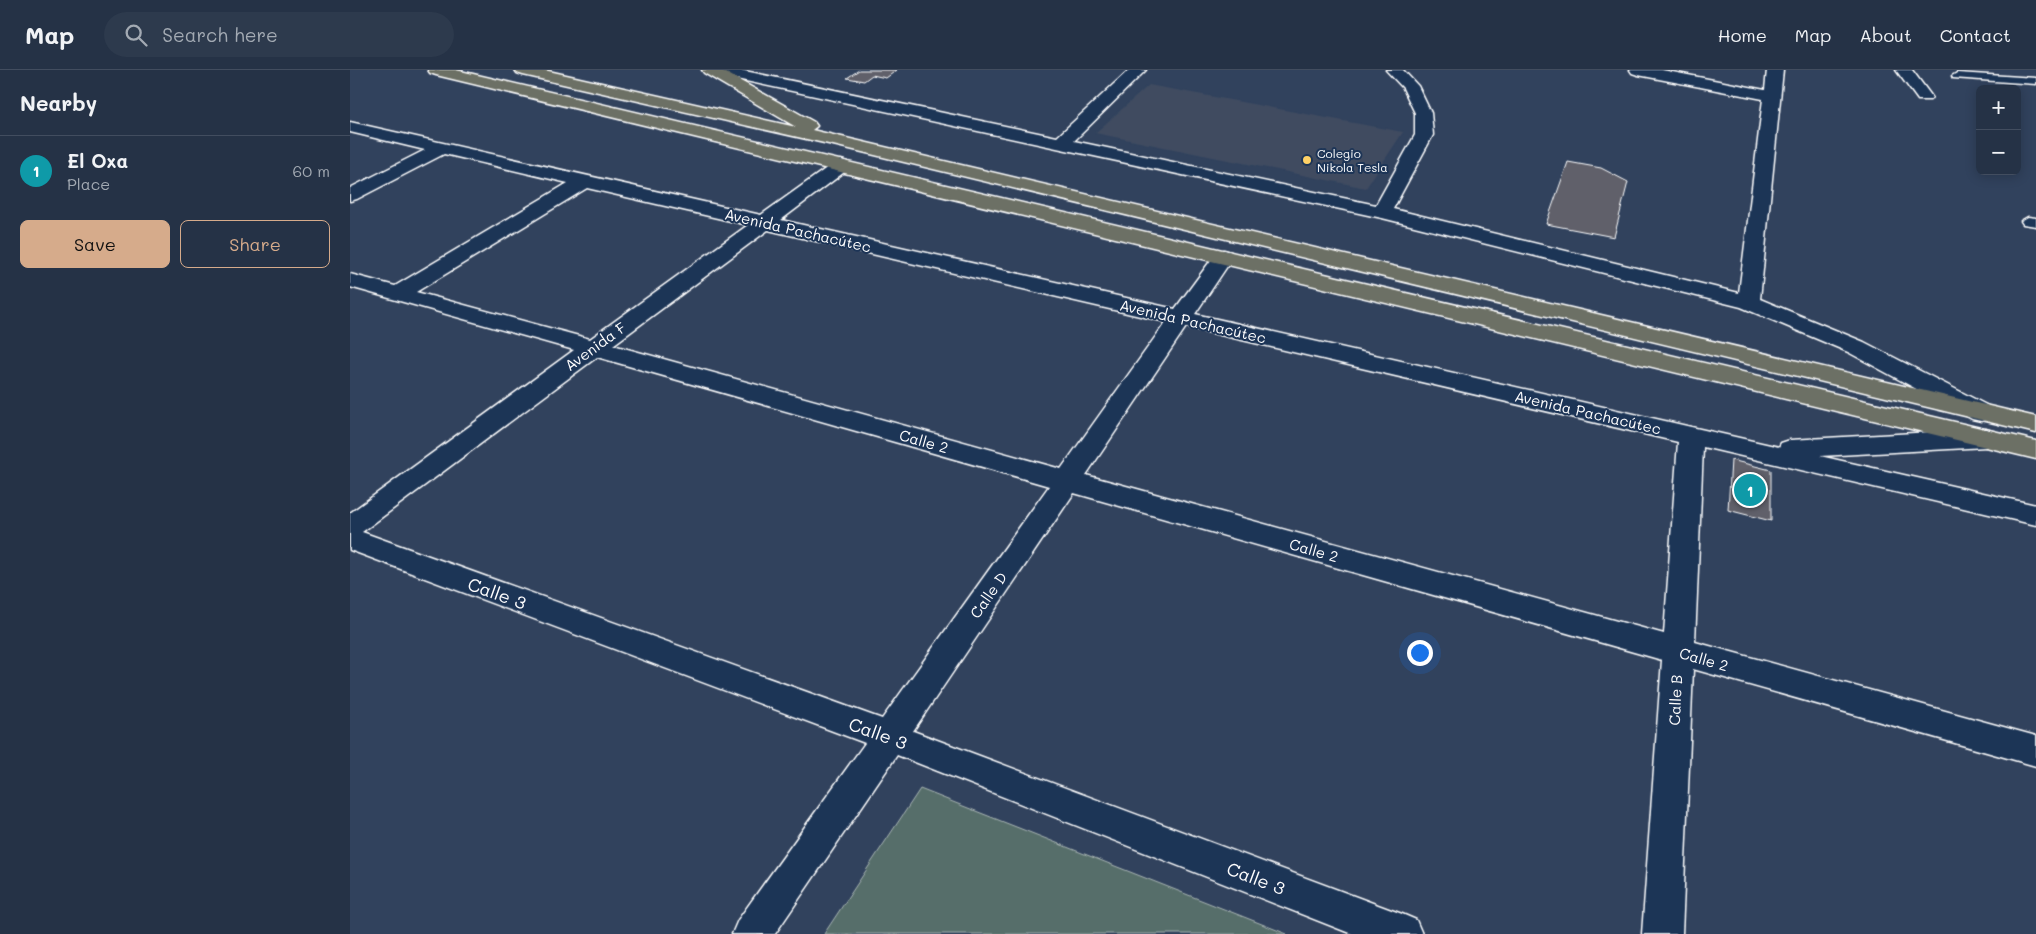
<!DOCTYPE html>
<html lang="en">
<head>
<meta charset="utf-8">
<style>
	body { margin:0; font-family:Mali,sans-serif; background:#2d3a4d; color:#f1f3f6 }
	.controls { position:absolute; right:15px; top:15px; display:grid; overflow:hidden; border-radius:8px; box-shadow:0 2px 12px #0003 }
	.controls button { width:45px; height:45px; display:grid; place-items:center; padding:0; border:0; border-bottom:1px solid #424d5f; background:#253246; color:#f1f3f6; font:25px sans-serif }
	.you { position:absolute; left:1069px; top:582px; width:18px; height:18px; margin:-12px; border:4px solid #fff; border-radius:50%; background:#1a73e8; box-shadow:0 0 0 8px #1a73e833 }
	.badge { display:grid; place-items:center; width:32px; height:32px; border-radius:50%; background:#d6ab8b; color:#fff; font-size:16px; font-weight:700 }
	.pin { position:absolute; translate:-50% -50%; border:2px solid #fff; box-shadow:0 1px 5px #0006 }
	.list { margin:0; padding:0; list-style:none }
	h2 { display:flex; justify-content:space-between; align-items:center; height:65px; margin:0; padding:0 20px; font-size:21px }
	h2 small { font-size:16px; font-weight:400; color:#a3aab3 }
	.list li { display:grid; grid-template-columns:32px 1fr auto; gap:15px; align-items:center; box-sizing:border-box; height:70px; padding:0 20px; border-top:1px solid #424d5f }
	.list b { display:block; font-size:19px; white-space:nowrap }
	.list p { margin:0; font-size:16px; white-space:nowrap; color:#a3aab3 }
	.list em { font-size:16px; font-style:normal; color:#a3aab3 }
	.actions { display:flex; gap:10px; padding:15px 20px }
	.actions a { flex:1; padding:11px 0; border:1px solid #d6ab8b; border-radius:8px; text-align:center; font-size:18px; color:#d6ab8b }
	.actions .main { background:#d6ab8b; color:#111 }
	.icon { flex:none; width:28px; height:28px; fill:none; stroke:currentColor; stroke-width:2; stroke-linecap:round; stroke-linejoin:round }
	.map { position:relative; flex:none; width:1686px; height:864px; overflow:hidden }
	header { display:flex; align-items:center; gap:30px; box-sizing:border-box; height:70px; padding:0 25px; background:#253246; border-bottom:1px solid #424d5f }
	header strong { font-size:24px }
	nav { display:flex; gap:28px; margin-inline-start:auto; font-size:18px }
	.search { width:350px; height:45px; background:#2d3a4d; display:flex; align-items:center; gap:12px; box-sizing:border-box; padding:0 18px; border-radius:28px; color:#a3aab3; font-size:19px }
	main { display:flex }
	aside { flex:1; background:#253246 }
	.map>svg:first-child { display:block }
	.built { fill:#3f4b61 }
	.green { fill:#566e6a; stroke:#aab6b4 }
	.building { fill:#60606a; stroke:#fff }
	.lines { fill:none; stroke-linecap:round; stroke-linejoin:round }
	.service-casing { stroke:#fff; stroke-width:3 }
	.minor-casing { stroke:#fff; stroke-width:3 }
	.primary-casing { stroke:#fff; stroke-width:3 }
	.service { fill:#1d3557; fill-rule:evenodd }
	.minor { fill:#1d3557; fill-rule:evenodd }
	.primary { fill:#6c7065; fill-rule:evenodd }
	.poi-dot { fill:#ffd166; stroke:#1d3557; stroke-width:2 }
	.labels { text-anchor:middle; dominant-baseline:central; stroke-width:4; stroke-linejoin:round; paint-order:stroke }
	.far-poi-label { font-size:12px; fill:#fff; stroke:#1d3557; text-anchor:start }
	.street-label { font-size:15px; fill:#fff; stroke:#1d3557 }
	.near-street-label { font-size:18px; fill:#fff; stroke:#1d3557 }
</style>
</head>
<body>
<header>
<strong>Map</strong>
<div class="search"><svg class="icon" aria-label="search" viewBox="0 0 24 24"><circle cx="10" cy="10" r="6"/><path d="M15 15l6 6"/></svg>Search here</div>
<nav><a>Home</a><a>Map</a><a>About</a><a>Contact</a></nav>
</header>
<main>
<aside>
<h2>Nearby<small></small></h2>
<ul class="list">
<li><span class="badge" style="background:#0f9aa8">1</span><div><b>El Oxa</b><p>Place</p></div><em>60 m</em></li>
</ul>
<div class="actions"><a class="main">Save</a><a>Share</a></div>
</aside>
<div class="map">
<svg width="1686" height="864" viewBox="0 0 1686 864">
	<rect width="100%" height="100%" fill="#31425d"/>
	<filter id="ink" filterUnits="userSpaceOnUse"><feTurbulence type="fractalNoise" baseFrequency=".02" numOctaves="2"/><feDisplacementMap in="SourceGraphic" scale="10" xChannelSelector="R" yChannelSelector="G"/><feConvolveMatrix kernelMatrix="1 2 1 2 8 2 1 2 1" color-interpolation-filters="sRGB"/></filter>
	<g filter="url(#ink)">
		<!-- built -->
		<path class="built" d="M799 15 1053 62 1016 118 745 63Z"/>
		<!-- green -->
		<path class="green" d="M570 719 937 864H474Z"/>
		<!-- building -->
		<g class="building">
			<path d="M509 0H547L536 8 522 5 514 11 497 8Z"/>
			<path d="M1218 92 1251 98 1278 112 1264 167 1196 154Z"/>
			<path d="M1381 390 1421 400V451L1378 440Z"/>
		</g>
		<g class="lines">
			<defs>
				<g id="service">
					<path d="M1607 3 1686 8V14L1603 8 1602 6Z"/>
					<path d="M1678 147 1686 148V156L1673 154 1671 151Z"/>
				</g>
				<g id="minor">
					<path d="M360 0H390L707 67 779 0H796L724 71 1026 135 1065 65V43L1053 18 1036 0H1053L1068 16 1081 43 1083 65 1043 139 1389 223 1413 29 1288 5 1282 3 1280 0H1312L1415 20 1417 0H1433L1410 229 1514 272 1640 337 1644 343 1640 349 1631 351 1622 349 1498 282 1391 237 1032 148 368 5 362 3Z"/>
					<path d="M1546 0H1562L1582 27 1580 30H1568Z"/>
					<path d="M0 52 411 145 485 92 491 90 497 92 500 96 497 100 431 150 825 239 867 182 874 180 881 182 884 186 845 244 1429 377 1431 373 1440 370 1636 359 1645 362 1649 368 1645 374 1636 377 1470 386 1686 435V455L1353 377 1345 572 1686 666V696L1343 599 1332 864H1292L1312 590 724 423 563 661 1052 844 1066 850 1072 864H1002L547 685 425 864H382L388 850 515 673 0 480V443L224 280 0 217V204L45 216 218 113 94 84 7 129 0 131V118L75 80 0 62ZM237 118 398 155 240 269 66 222ZM418 160 816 252 711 399 263 275ZM836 257 1328 372 1314 564 736 405ZM247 287 699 416 532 649 12 462Z"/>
				</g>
				<g id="primary">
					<path d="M78 0H106L1686 371V389L86 5 80 3Z"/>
					<path d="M165 0H194L446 57 354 3 352 0H371L464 52 467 56 462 60 1686 347V363L483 75 173 5 167 3Z"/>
				</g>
			</defs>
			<!-- service casing -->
			<use href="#service" class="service-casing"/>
			<!-- minor casing -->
			<use href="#minor" class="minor-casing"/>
			<!-- primary casing -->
			<use href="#primary" class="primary-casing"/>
			<!-- service -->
			<use href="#service" class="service"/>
			<!-- minor -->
			<use href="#minor" class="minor"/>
			<!-- primary -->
			<use href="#primary" class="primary"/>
		</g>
	</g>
	<!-- markers -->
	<circle class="poi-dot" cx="957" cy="90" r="5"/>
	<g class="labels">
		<!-- far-poi labels -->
		<g class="far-poi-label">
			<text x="967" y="83">Colegio<tspan x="967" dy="14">Nikola Tesla</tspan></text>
		</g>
		<!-- street labels -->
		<g class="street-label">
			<text transform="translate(448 160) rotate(13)">Avenida Pachacútec</text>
			<text transform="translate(843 251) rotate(13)">Avenida Pachacútec</text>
			<text transform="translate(245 276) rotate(-36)">Avenida F</text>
			<text transform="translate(1238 342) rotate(13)">Avenida Pachacútec</text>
			<text transform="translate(574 371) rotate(16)">Calle 2</text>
			<text transform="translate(964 480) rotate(16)">Calle 2</text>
			<text transform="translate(638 525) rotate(-55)">Calle D</text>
			<text transform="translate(1354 589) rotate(16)">Calle 2</text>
			<text transform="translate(1325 630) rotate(-87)">Calle B</text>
		</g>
		<!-- near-street labels -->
		<g class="near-street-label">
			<text transform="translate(147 523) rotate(20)">Calle 3</text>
			<text transform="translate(528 663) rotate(20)">Calle 3</text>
			<text transform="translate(906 808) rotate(21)">Calle 3</text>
		</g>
	</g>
</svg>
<div class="controls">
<button>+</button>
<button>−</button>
</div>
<div class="you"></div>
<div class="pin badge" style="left:1400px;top:420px;background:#0f9aa8">1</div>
</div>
</main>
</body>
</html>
